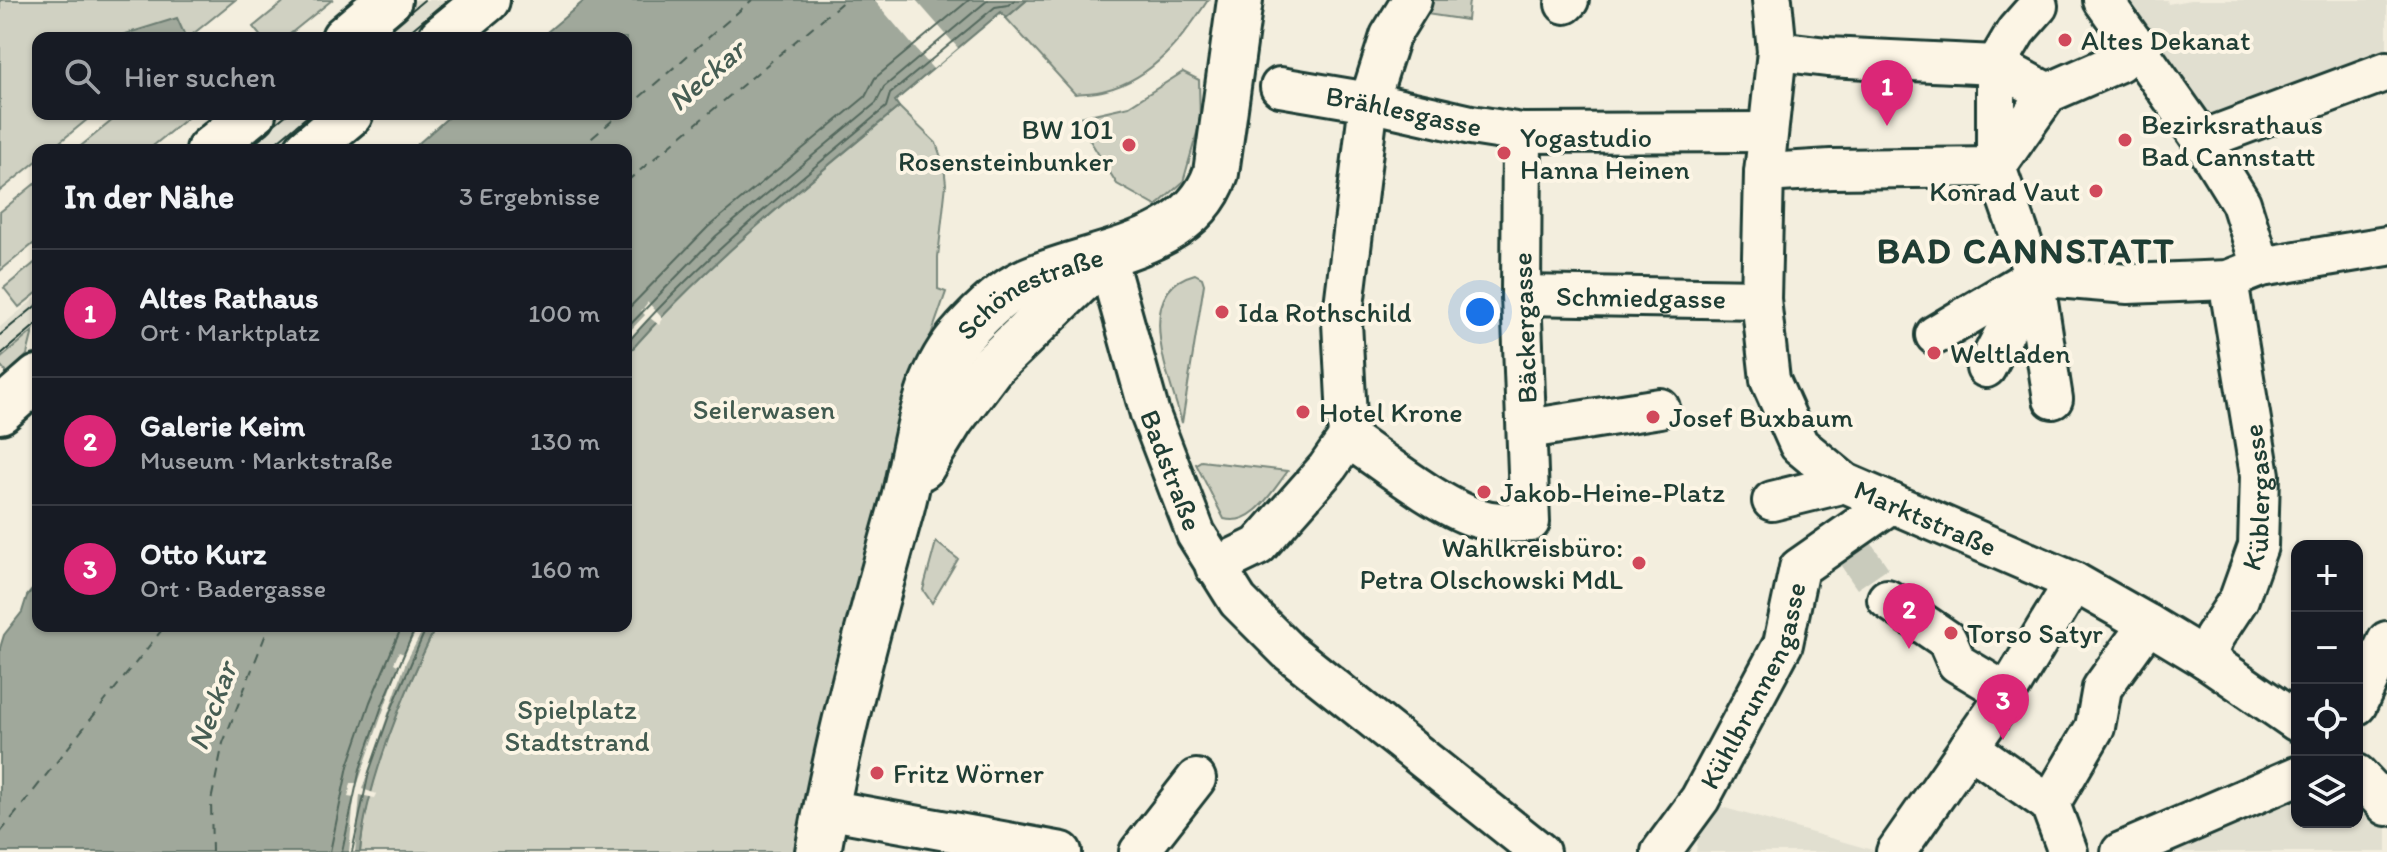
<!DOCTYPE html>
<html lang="de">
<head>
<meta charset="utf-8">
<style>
	body { margin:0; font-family:Itim,sans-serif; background:#20242c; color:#f1f3f6 }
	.controls { position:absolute; right:24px; bottom:24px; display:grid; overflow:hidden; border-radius:16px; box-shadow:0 2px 6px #0004 }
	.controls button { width:72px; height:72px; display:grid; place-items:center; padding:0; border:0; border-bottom:2px solid #363941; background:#171b24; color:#f1f3f6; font:40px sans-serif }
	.you { position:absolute; left:1480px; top:312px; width:28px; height:28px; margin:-20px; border:6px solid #fff; border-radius:50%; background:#1a73e8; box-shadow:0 0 0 12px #1a73e833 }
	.badge { display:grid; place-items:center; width:52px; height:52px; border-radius:50%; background:#db2777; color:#fff; font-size:26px; font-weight:700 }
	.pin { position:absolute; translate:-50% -66px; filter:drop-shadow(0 2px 4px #0008) }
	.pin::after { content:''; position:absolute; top:42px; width:28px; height:24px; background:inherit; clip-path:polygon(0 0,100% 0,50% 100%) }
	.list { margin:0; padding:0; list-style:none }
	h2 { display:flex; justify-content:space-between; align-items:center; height:104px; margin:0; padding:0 32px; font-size:34px }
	h2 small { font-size:26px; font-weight:400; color:#9ea1a6 }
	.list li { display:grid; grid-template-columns:52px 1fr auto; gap:24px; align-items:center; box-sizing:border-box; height:128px; padding:0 32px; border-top:2px solid #363941 }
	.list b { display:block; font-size:30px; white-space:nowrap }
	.list p { margin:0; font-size:26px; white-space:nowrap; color:#9ea1a6 }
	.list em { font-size:26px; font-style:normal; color:#9ea1a6 }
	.icon { flex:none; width:44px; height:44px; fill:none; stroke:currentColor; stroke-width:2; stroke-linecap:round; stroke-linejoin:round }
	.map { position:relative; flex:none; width:2387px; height:852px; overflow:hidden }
	.search { position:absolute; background:#171b24; box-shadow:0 2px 6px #0004; left:32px; top:32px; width:600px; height:88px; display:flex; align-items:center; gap:20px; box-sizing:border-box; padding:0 28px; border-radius:16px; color:#9ea1a6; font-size:30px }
	.panel { position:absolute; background:#171b24; box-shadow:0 2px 6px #0004; left:32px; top:144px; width:600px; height:488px; border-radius:16px }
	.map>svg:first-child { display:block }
	.built { fill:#e1dfd0 }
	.green { fill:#d0d1c2; stroke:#78877b; stroke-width:2 }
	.water { fill:#a0a89b; stroke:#6c7d72; stroke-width:2 }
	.pier { fill:#f3eede }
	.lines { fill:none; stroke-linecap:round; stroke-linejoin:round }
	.shore { stroke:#53685d; stroke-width:2 }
	.ferry { stroke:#465d53; stroke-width:2; stroke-dasharray:10 8; stroke-linecap:butt }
	.minor-tunnel { stroke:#c9cbbc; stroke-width:38; stroke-dasharray:38 19; stroke-linecap:butt }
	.minor-casing { stroke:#1f3d34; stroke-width:44 }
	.major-casing { stroke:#1f3d34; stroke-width:50 }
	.minor { stroke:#fcf5e5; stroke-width:38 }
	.major { stroke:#fcf5e5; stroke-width:44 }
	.tram { stroke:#1f3d34; stroke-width:2 }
	.poi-dot { fill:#d1495b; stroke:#fcf5e5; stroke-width:3 }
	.labels { text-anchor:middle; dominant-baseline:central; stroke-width:8; stroke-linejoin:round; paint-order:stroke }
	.poi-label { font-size:28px; fill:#1f3d34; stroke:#fcf5e5; text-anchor:start }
	.street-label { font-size:28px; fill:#1f3d34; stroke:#fcf5e5 }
	.park-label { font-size:28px; fill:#425b50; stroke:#fcf5e5 }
	.water-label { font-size:30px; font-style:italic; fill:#465d53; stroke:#fcf5e5 }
	.district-label { font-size:36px; font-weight:bold; letter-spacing:2px; fill:#1f3d34; stroke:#fcf5e5 }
</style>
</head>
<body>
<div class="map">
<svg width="2387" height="852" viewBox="0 0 2387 852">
	<rect width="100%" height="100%" fill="#f3eede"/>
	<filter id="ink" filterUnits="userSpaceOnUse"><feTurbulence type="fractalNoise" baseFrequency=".0125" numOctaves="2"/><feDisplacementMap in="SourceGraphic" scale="16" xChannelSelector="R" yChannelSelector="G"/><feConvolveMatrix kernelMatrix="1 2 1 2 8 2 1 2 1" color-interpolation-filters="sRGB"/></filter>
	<g filter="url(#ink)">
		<!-- built -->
		<g class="built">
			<path d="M415 0H458L412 38H369Z"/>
			<path d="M2126 0H2167L2168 4 2190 0H2387V60L2205 129Z"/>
			<path d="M276 114H321L278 150H233Z"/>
			<path d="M38 296V328L0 359V327Z"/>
			<path d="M2357 761 2387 791V852H2106L2297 771V822H2357Z"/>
			<path d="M1704 802 1879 852H1696Z"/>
		</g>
		<!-- green -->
		<g class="green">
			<path d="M0 0H235L188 38H38V114H94L50 150H38V160L0 191Z"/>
			<path d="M286 0H332L285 38H262L253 27Z"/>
			<path d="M1027 0H1208C1183 38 1153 78 1106 90 1097 93 1085 93 1075 94L1006 18Z"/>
			<path d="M1426 0H1469L1467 20 1426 14Z"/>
			<path d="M1183 72 1199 80 1200 122 1183 182 1156 206 1117 184 1076 118 1129 106Z"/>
			<path d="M899 107 936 143 944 166 946 184 938 257V289L946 292 916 378 797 852H360C365 783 406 688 436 626H626V356C707 263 803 186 899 107Z"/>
			<path d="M120 114H192L148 150H76Z"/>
			<path d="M38 181V240L0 271V212Z"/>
			<path d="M38 260V292L19 307 4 288Z"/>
			<path d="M1195 274 1202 278 1204 284 1182 423C1171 380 1130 291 1195 274Z"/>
			<path d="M33 331 27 355 8 374 0 365V359Z"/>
			<path d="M1201 461 1288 471C1272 491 1253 527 1224 519L1196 464Z"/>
			<path d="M936 542 958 559 932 603 923 590Z"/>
		</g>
		<!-- water -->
		<g class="water">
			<path d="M585 0H1027L1006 18 1001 12 895 101 899 107C803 186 707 263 626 356V150H411L452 114H626V38H540Z"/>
			<path d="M177 18 186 38H120L122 35Z"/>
			<path d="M38 583V626H436C406 688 366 783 360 852H0V648L4 635 22 612 27 596Z"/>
		</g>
		<!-- pier -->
		<g class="pier">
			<path d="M874 0H916L958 48 933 69Z"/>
			<path d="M648 302 663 319 659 325 650 318 626 344V335L645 315 641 311Z"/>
			<path d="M419 626H425L406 662 362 789 377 794 375 798 360 795 355 852H349L354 798 348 797 351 783H358L399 666 394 663 399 652 404 654Z"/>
		</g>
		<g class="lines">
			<!-- shore -->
			<g class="shore">
				<path d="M626 311 708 227 865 97 875 78 969 0"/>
				<path d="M626 329 716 236 876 103 884 87 988 0"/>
				<path d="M626 344C704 255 796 183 886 107L890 94 995 7 1008 5 1015 0"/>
				<path d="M330 852 348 766 370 702 402 626"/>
				<path d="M342 852 360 769 382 706 416 626"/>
				<path d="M352 852 369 772 391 710 427 626"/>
			</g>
			<!-- ferry -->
			<g class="ferry">
				<path d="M626 109 752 0"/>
				<path d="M578 150 620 114"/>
				<path d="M626 182 845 0"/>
				<path d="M0 833 165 626"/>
				<path d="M212 852 211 801 223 743 269 626"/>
			</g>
			<!-- minor-tunnel -->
			<path class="minor-tunnel" d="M1851 547 1887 599"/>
			<defs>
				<g id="minor">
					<path id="s1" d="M1772 0 1777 51 1764 173 1761 299 1770 380 1799 445 1845 483 2074 582 2148 624 2206 659 2297 722"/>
					<path d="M2103 0 2202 140 2241 203 2261 267"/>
					<path d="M1565 4 1569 0"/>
					<path d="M2038 6 2016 31 1996 65V167L2034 276 2053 399"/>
					<path d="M1777 51 1827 57 1996 65 2048 93"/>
					<path id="s2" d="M1280 87 1369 102 1471 125 1522 133 1767 132"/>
					<path d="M2202 140 2387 71"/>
					<path d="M1764 173 1831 169 1996 167 2048 93 2119 62 2137 45"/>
					<path id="s3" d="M1106 256 1150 414 1196 534 1238 601 1288 651 1540 852"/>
					<path id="s4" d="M1521 295 1761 299"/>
					<path d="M1935 335 2034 276"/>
					<path d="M1986 368 2034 276 2128 284 2228 280 2261 267 2387 246"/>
					<path d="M1528 429 1660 408"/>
					<path d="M1348 438C1382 461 1437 505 1474 517 1493 523 1510 523 1530 522L1521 295 1522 133"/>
					<path d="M1348 438 1342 322 1369 102 1390 36 1412 0"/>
					<path d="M1772 501 1845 483"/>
					<path d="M1215 567 1258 546 1327 468 1348 438"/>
					<path d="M1887 599 1947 640 1957 663 2007 693"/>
					<path id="s5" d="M2206 659 2214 637 2239 599 2258 546 2260 475 2228 280"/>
					<path d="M2357 705 2387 641"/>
					<path d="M1969 747 2050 804 2068 852"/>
					<path d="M2357 774 2387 806"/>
					<path d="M2050 804 2095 727 2102 688 2148 624"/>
					<path d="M826 809 1062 852"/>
					<path d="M1139 852 1196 779"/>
					<path id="s6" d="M1661 852 1700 799 1783 644 1799 568 1892 503"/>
					<path d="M1896 852 2007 693 2074 582"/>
					<path d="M2121 852 2297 776"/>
				</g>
				<g id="major">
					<path d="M344 38 389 0"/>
					<path d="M441 38 487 0"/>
					<path d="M209 150 253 114"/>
					<path d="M307 150 350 114"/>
					<path d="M0 411 38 378"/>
					<path d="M922 467 951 420 991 367 1101 261"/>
					<path id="s7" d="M818 852C839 734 870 621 902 506 918 446 920 379 964 332 981 313 1001 293 1024 282 1087 252 1190 250 1216 173L1240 0"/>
				</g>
			</defs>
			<!-- minor casing -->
			<use href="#minor" class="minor-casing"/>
			<!-- major casing -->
			<use href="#major" class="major-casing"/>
			<!-- minor -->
			<use href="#minor" class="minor"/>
			<!-- major -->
			<use href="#major" class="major"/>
			<!-- tram -->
			<g class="tram">
				<path d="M379 38 424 0"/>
				<path d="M402 38 447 0"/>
				<path d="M243 150 287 114"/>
				<path d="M267 150 310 114"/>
				<path d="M0 335 38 304"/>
				<path d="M0 355 38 323"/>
			</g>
		</g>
	</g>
	<!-- markers -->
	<g class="poi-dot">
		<circle cx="2065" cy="40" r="8"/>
		<circle cx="2125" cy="140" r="8"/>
		<circle cx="1129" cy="145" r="8"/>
		<circle cx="1504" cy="153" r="8"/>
		<circle cx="2096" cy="191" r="8"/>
		<circle cx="1222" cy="312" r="8"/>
		<circle cx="1934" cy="353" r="8"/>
		<circle cx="1303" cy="412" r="8"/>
		<circle cx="1653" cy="417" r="8"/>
		<circle cx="1484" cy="492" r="8"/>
		<circle cx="1639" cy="563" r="8"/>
		<circle cx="1951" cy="633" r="8"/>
		<circle cx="877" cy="773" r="8"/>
	</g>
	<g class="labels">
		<!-- poi labels -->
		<g class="poi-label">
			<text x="2081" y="40">Altes Dekanat</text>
			<text x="2141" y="124">Bezirksrathaus<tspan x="2141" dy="32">Bad Cannstatt</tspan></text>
			<text x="1113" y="129" text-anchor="end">BW 101<tspan x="1113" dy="32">Rosensteinbunker</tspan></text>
			<text x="1520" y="137">Yogastudio<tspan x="1520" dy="32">Hanna Heinen</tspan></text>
			<text x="2080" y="191" text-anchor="end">Konrad Vaut</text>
			<text x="1238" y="312">Ida Rothschild</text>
			<text x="1950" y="353">Weltladen</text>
			<text x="1319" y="412">Hotel Krone</text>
			<text x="1669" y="417">Josef Buxbaum</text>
			<text x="1500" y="492">Jakob-Heine-Platz</text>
			<text x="1623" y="547" text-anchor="end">Wahlkreisbüro:<tspan x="1623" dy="32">Petra Olschowski MdL</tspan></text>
			<text x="1967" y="633">Torso Satyr</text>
			<text x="893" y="773">Fritz Wörner</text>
		</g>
		<!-- street labels -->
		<g class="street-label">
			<text stroke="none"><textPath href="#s2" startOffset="126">Brählesgasse</textPath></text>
			<text stroke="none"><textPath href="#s4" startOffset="120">Schmiedgasse</textPath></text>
			<text stroke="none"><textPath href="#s7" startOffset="622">Schönestraße</textPath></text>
			<text transform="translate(1524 328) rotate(-92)">Bäckergasse</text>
			<text stroke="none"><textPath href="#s3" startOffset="224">Badstraße</textPath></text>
			<text stroke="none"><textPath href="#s5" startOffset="174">Küblergasse</textPath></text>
			<text stroke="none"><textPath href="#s1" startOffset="600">Marktstraße</textPath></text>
			<text stroke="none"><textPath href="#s6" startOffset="192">Kühlbrunnengasse</textPath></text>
		</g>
		<!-- park labels -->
		<g class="park-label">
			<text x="764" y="409">Seilerwasen</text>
			<text x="577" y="709">Spielplatz<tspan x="577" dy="32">Stadtstrand</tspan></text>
		</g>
		<!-- water labels -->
		<g class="water-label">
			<text transform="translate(706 75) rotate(-41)">Neckar</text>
			<text transform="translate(212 706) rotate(-70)">Neckar</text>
		</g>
		<!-- district labels -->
		<g class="district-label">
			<text x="2026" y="250">BAD CANNSTATT</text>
		</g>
	</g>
</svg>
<div class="controls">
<button>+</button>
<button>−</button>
<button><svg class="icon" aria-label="locate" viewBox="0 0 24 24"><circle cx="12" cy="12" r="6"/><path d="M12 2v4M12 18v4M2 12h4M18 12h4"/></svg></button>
<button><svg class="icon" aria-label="layers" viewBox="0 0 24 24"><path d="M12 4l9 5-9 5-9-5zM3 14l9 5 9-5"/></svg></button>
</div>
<div class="you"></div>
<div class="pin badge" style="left:1887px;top:126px">1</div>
<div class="pin badge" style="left:1909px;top:649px">2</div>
<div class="pin badge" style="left:2003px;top:740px">3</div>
<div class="search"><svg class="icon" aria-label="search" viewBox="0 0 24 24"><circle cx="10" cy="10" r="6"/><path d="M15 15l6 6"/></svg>Hier suchen</div>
<section class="panel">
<h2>In der Nähe<small>3 Ergebnisse</small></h2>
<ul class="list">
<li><span class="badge">1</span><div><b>Altes Rathaus</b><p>Ort · Marktplatz</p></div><em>100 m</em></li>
<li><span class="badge">2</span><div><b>Galerie Keim</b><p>Museum · Marktstraße</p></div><em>130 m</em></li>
<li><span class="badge">3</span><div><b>Otto Kurz</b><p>Ort · Badergasse</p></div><em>160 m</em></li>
</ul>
</section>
</div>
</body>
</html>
